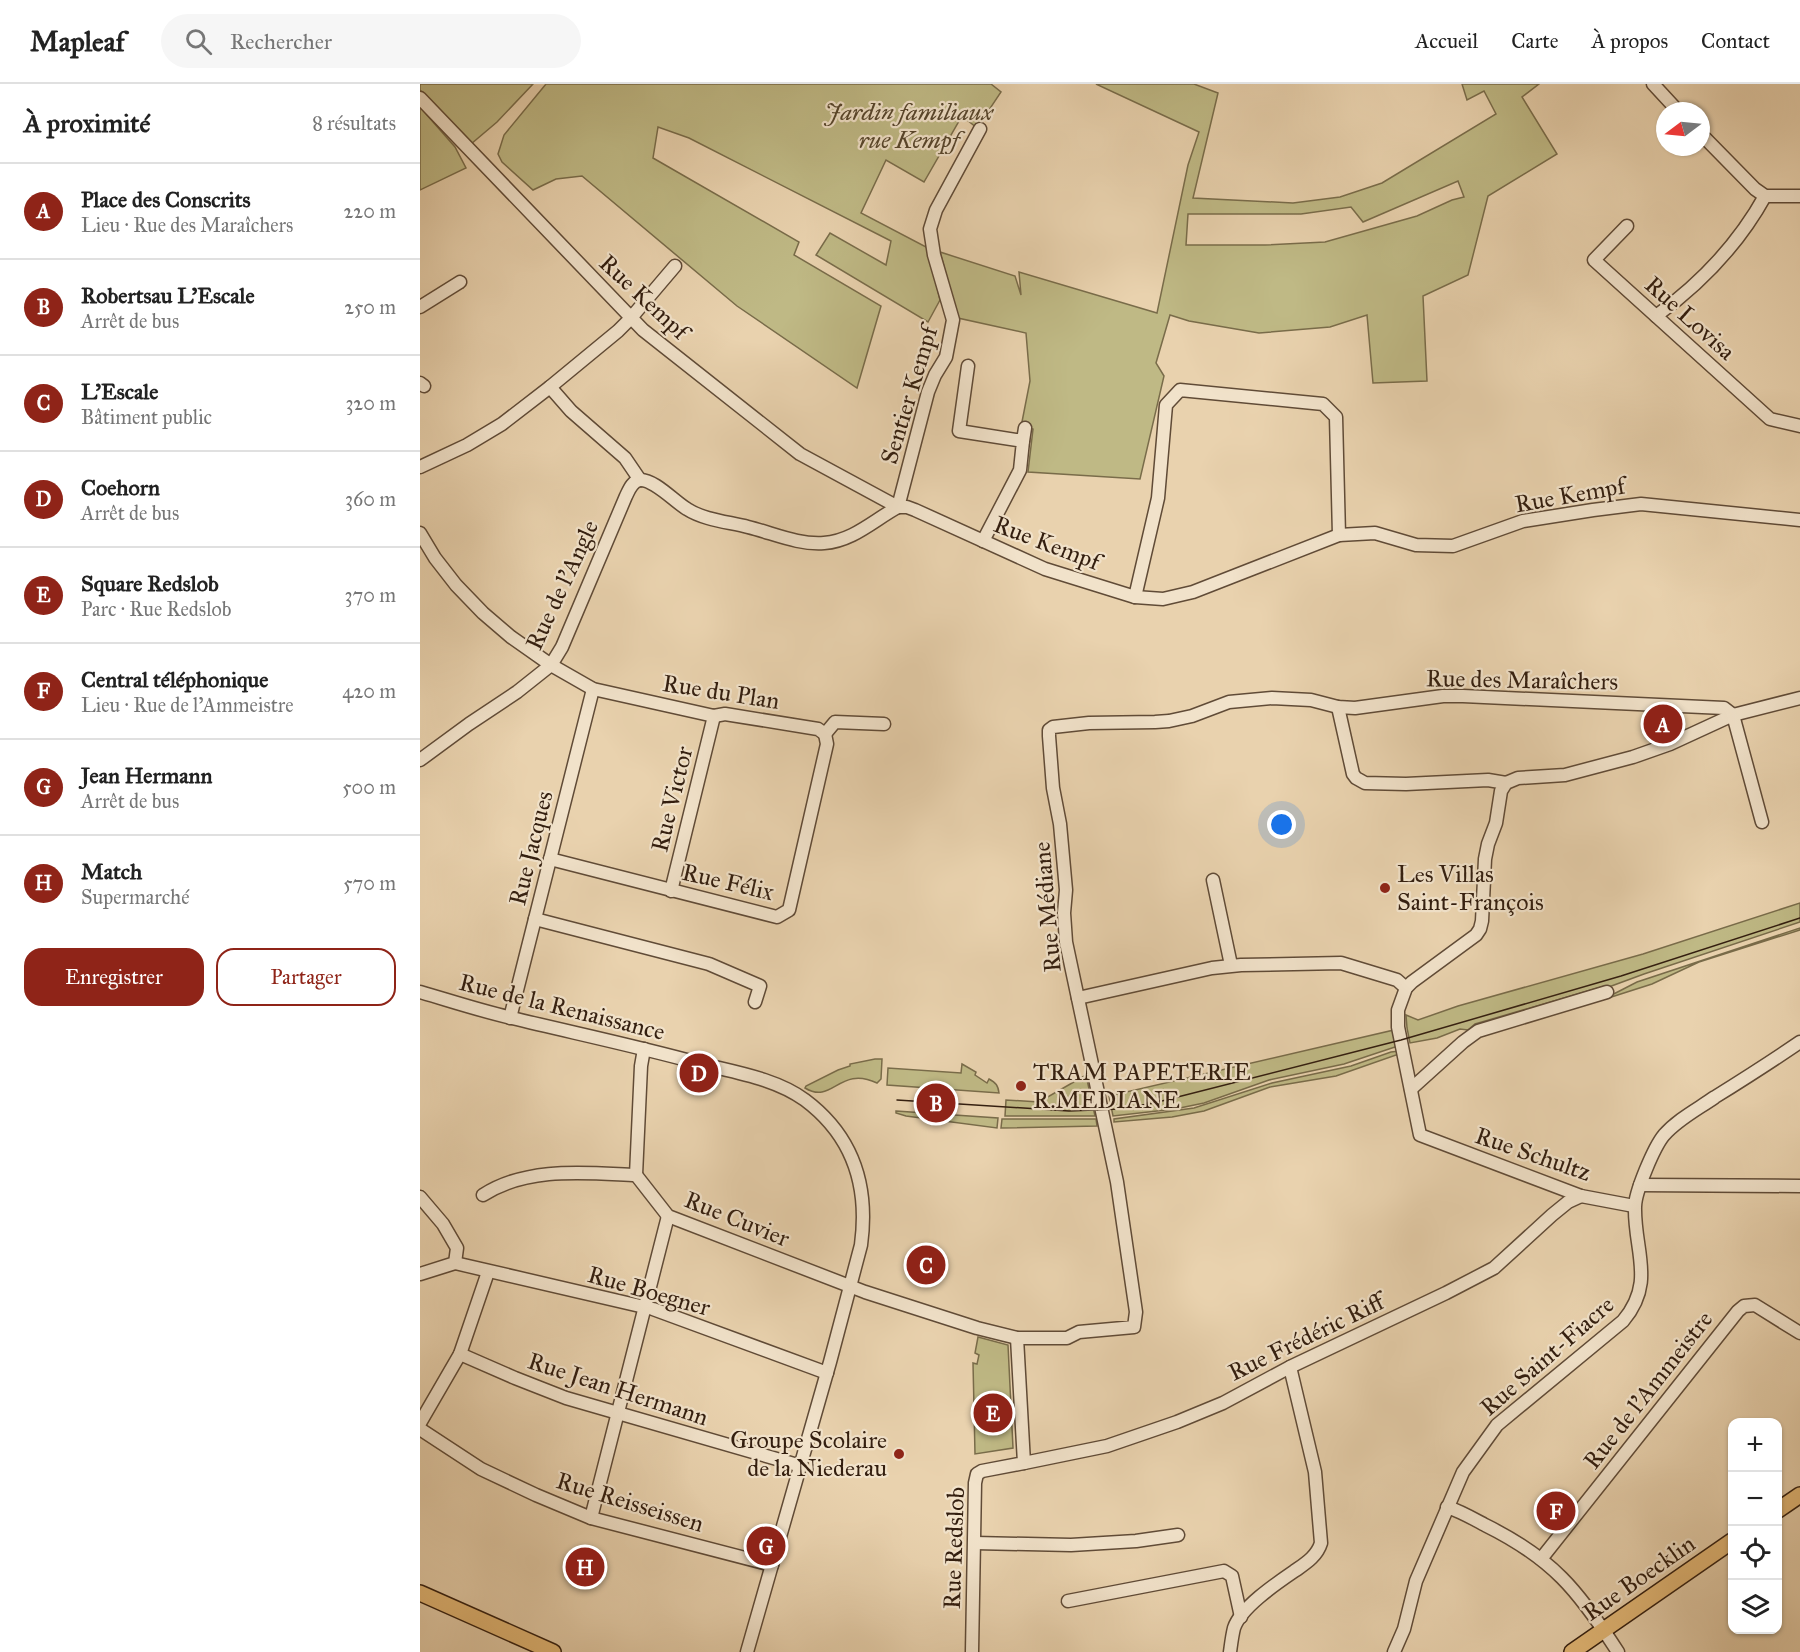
<!DOCTYPE html>
<html lang="fr">
<head>
<meta charset="utf-8">
<style>
	body { margin:0; font-family:"IM FELL Great Primer",serif; background:#f6f6f6; color:#222 }
	.controls { position:absolute; right:18px; bottom:18px; display:grid; overflow:hidden; border-radius:12px; box-shadow:0 2px 4px #0004 }
	.controls button { width:54px; height:54px; display:grid; place-items:center; padding:0; border:0; border-bottom:2px solid #e0e0e0; background:#fff; color:#222; font:30px sans-serif }
	.compass { position:absolute; left:1236px; top:18px; width:54px; height:54px; border-radius:50%; background:#fff; box-shadow:0 2px 4px #0004; rotate:254deg }
	.you { position:absolute; left:862px; top:741px; width:21px; height:21px; margin:-15px; border:4px solid #fff; border-radius:50%; background:#1a73e8; box-shadow:0 0 0 9px #1a73e833 }
	.badge { display:grid; place-items:center; width:39px; height:39px; border-radius:50%; background:#8f2418; color:#fff; font-size:20px; font-weight:700 }
	.pin { position:absolute; translate:-50% -50%; border:3px solid #fff; box-shadow:0 2px 6px #0006 }
	.list { margin:0; padding:0; list-style:none }
	h2 { display:flex; justify-content:space-between; align-items:center; height:78px; margin:0; padding:0 24px; font-size:26px }
	h2 small { font-size:20px; font-weight:400; color:#767676 }
	.list li { display:grid; grid-template-columns:39px 1fr auto; gap:18px; align-items:center; box-sizing:border-box; height:96px; padding:0 24px; border-top:2px solid #e0e0e0 }
	.list b { display:block; font-size:22px; white-space:nowrap }
	.list p { margin:0; font-size:20px; white-space:nowrap; color:#767676 }
	.list em { font-size:20px; font-style:normal; color:#767676 }
	.actions { display:flex; gap:12px; padding:18px 24px }
	.actions a { flex:1; padding:14px 0; border:2px solid #8f2418; border-radius:18px; text-align:center; font-size:21px; color:#8f2418 }
	.actions .main { background:#8f2418; color:#fff }
	.icon { flex:none; width:33px; height:33px; fill:none; stroke:currentColor; stroke-width:2; stroke-linecap:round; stroke-linejoin:round }
	.map { position:relative; flex:none; width:1380px; height:1568px; overflow:hidden }
	header { display:flex; align-items:center; gap:36px; box-sizing:border-box; height:84px; padding:0 30px; background:#fff; border-bottom:2px solid #e0e0e0 }
	header strong { font-size:28px }
	nav { display:flex; gap:33px; margin-inline-start:auto; font-size:21px }
	.search { width:420px; height:54px; background:#f6f6f6; display:flex; align-items:center; gap:15px; box-sizing:border-box; padding:0 21px; border-radius:33px; color:#767676; font-size:22px }
	main { display:flex }
	aside { flex:1; background:#fff }
	.map>svg:first-child { display:block }
	.green { fill:#bfb985; stroke:#796c4a; stroke-width:1.5; fill-rule:evenodd }
	.lines { fill:none; stroke-linecap:round; stroke-linejoin:round }
	.minor-casing { stroke:#604b37; stroke-width:15 }
	.major-casing { stroke:#331e0f; stroke-width:18 }
	.minor { stroke:#f1e2ca; stroke-width:12 }
	.major { stroke:#e4b977; stroke-width:15 }
	.tram { stroke:#331e0f; stroke-width:1.5 }
	.poi-dot { fill:#8f2418; stroke:#f1e2ca; stroke-width:2 }
	.labels { text-anchor:middle; dominant-baseline:central; stroke-width:4.5; stroke-linejoin:round; paint-order:stroke }
	.park-label { font-size:24px; font-style:italic; fill:#56452c; stroke:#f1e2ca }
	.street-label { font-size:24px; fill:#331e0f; stroke:#f1e2ca }
	.poi-label { font-size:24px; fill:#331e0f; stroke:#f1e2ca; text-anchor:start }
</style>
</head>
<body>
<header>
<strong>Mapleaf</strong>
<div class="search"><svg class="icon" aria-label="search" viewBox="0 0 24 24"><circle cx="10" cy="10" r="6"/><path d="M15 15l6 6"/></svg>Rechercher</div>
<nav><a>Accueil</a><a>Carte</a><a>À propos</a><a>Contact</a></nav>
</header>
<main>
<aside>
<h2>À proximité<small>8 résultats</small></h2>
<ul class="list">
<li><span class="badge">A</span><div><b>Place des Conscrits</b><p>Lieu · Rue des Maraîchers</p></div><em>220 m</em></li>
<li><span class="badge">B</span><div><b>Robertsau L'Escale</b><p>Arrêt de bus</p></div><em>250 m</em></li>
<li><span class="badge">C</span><div><b>L’Escale</b><p>Bâtiment public</p></div><em>320 m</em></li>
<li><span class="badge">D</span><div><b>Coehorn</b><p>Arrêt de bus</p></div><em>360 m</em></li>
<li><span class="badge">E</span><div><b>Square Redslob</b><p>Parc · Rue Redslob</p></div><em>370 m</em></li>
<li><span class="badge">F</span><div><b>Central téléphonique</b><p>Lieu · Rue de l'Ammeistre</p></div><em>420 m</em></li>
<li><span class="badge">G</span><div><b>Jean Hermann</b><p>Arrêt de bus</p></div><em>500 m</em></li>
<li><span class="badge">H</span><div><b>Match</b><p>Supermarché</p></div><em>570 m</em></li>
</ul>
<div class="actions"><a class="main">Enregistrer</a><a>Partager</a></div>
</aside>
<div class="map">
<svg width="1380" height="1568" viewBox="0 0 1380 1568">
	<rect width="100%" height="100%" fill="#e9d2ae"/>
	<filter id="stains"><feTurbulence type="fractalNoise" baseFrequency=".00333" numOctaves="4"/><feColorMatrix values="0 0 0 0 .2 0 0 0 0 .09 0 0 0 0 .02 0 0 0 .5 -.17"/></filter>
	<radialGradient id="worn" r=".72"><stop offset=".6" stop-color="#630" stop-opacity="0"/><stop offset="1" stop-color="#630" stop-opacity=".3"/></radialGradient>
	<!-- green -->
	<g class="green">
		<path d="M0 0H113L77 38 51 60 0 6Z"/>
		<path d="M126 0H571L581 8 557 44 542 32 504 98 466 76 441 129 508 164 520 216 508 238 396 171 410 149 466 181 471 157 269 54 238 43 233 74 379 158 374 171 461 222 437 304 317 222 162 92 136 95 113 106 82 78 78 70 84 51Z"/>
		<path d="M676 0H774L798 9 773 114 873 119 920 113 962 99 1076 30 1064 7 1047 16 1042 0H1119L1102 13 1137 70 1068 112 1048 191 1003 212 1007 297 953 299 947 231 910 243 839 249 769 237 750 231 736 279 744 292 720 395 608 388 613 345 601 343 610 297 606 249 538 234 520 168 595 192 601 211 599 188 737 229 768 81 779 48ZM1038 97 1044 113 1032 116 997 132 905 158 845 161H766L768 130H881L931 123 943 138Z"/>
		<path d="M0 23 35 63 46 84 0 106Z"/>
		<path d="M1380 819V838L1224 890 1186 904 1185 902 1055 940 1048 946 1040 945 1017 954 990 959 987 944 986 931 998 936 1038 922 1223 870Z"/>
		<path d="M1380 844V846L1279 878 1232 900 1182 916 1217 898Z"/>
		<path d="M974 946 978 962 924 980 849 996 784 1019 755 1025 693 1032 689 1012Z"/>
		<path d="M979 967V970L916 992 850 1003 784 1027 752 1033 694 1038V1035L774 1024 852 999 931 982 971 968Z"/>
		<path d="M455 975H462L461 995 457 999C419 981 413 1021 385 1004L386 1002 418 986 430 982V980Z"/>
		<path d="M542 980 556 988 555 991 567 999 569 995C576 999 578 1001 579 1009L467 1001 468 984 541 989Z"/>
		<path d="M666 991 675 1032H585L586 1016 619 1018Z"/>
		<path d="M476 1027 578 1034 577 1044 486 1032 476 1029Z"/>
		<path d="M582 1035H676L677 1042 581 1044Z"/>
		<path d="M558 1253 588 1261 593 1364 555 1370 553 1279 557 1280 559 1271 555 1269Z"/>
	</g>
	<g class="lines">
		<defs>
			<g id="minor">
				<path d="M1233 0 1258 27"/>
				<path d="M0 14 223 246 380 370 478 423H487L495 426 625 485 715 513 743 515 773 508 919 451 955 449 996 461 1033 462 1103 437 1173 426 1221 420 1380 436"/>
				<path d="M1281 50 1335 105 1345 112H1380"/>
				<path d="M1207 142 1174 176 1350 335 1380 342"/>
				<path d="M0 223 40 198"/>
				<path d="M1236 232C1280 200 1319 159 1345 112"/>
				<path d="M548 282 539 347 603 357 600 386 563 457"/>
				<path d="M0 299 4 302"/>
				<path d="M130 303 151 327 205 374 220 396"/>
				<path d="M603 357 605 344"/>
				<path d="M0 383 47 361 82 340 130 303 198 247 210 235 255 182"/>
				<path d="M478 423 508 308 515 291 526 273 533 236 514 171 510 145 516 126 560 45"/>
				<path d="M0 449 15 474 36 501 63 529 91 553 131 581 173 605 294 632 305 630 398 645 405 650 415 638 464 640"/>
				<path d="M715 513 738 414 746 321 760 306 903 320 916 333 919 451"/>
				<path d="M918 623 933 690 936 694 945 699 986 700 1068 696 1086 699"/>
				<path d="M0 676 49 640 97 608 131 581 142 563 206 412C209 406 212 397 220 396 234 395 255 418 267 425 284 436 309 438 328 443 353 449 378 461 404 459 433 457 454 436 478 423"/>
				<path d="M130 775 357 833 369 826 407 660 405 650"/>
				<path d="M793 796 811 881"/>
				<path d="M251 807 294 632"/>
				<path d="M115 835 289 880 340 902 335 918"/>
				<path d="M0 908C31 917 61 927 92 934 154 949 216 962 278 979 313 988 355 994 385 1016 433 1052 449 1102 441 1161L410 1278 327 1568"/>
				<path d="M658 914 792 884 821 881 921 879 977 896 986 904"/>
				<path d="M90 934 173 605"/>
				<path d="M991 1005 1043 958 1058 947 1187 908"/>
				<path d="M216 1091 221 982 224 965"/>
				<path d="M1220 1101 1380 1102"/>
				<path d="M63 1111C108 1082 166 1089 216 1091L248 1132 445 1208 557 1244 597 1254H647L659 1248 714 1243 716 1228 697 1098 646 858 644 829 646 806 640 740 633 704 629 652V646L633 643 669 639 735 638 749 637 772 632 809 618 852 614 891 616 918 623 935 624 1023 612H1043L1304 624 1313 631 1342 738"/>
				<path d="M0 1113 23 1140 37 1164 35 1179 0 1190"/>
				<path d="M1214 1122 1161 1112 1000 1051 978 943V926L986 904 992 898 1056 851 1060 845 1062 837 1065 775 1068 760 1076 739 1081 707 1086 699 1098 694 1145 691 1213 673 1250 660 1313 631 1380 614"/>
				<path d="M35 1179 233 1225 407 1289"/>
				<path d="M40 1270 95 1294 146 1314 381 1382"/>
				<path d="M0 1339 40 1270 68 1188"/>
				<path d="M0 1345 61 1385 116 1411 171 1434 352 1481"/>
				<path d="M604 1379 687 1362 757 1338 803 1319 870 1283 1026 1209 1074 1184 1132 1131 1148 1118 1161 1112"/>
				<path d="M1027 1423C1040 1427 1052 1434 1065 1441 1132 1474 1158 1506 1198 1568"/>
				<path d="M171 1434 248 1132"/>
				<path d="M555 1459 651 1461 716 1457 758 1451"/>
				<path d="M1121 1475 1318 1227 1324 1222 1335 1221 1380 1249"/>
				<path d="M648 1517 804 1487 812 1492 821 1533"/>
				<path d="M552 1568 555 1399 557 1390 562 1387 604 1379 597 1254"/>
				<path d="M810 1568C811 1561 812 1552 814 1544 821 1523 857 1499 876 1486 886 1479 897 1472 901 1459L895 1388 870 1283"/>
				<path d="M974 1568 984 1545 996 1497 1043 1388 1077 1341 1203 1237C1236 1198 1214 1167 1215 1123 1215 1108 1234 1063 1244 1051 1258 1035 1278 1025 1295 1013 1324 995 1352 977 1380 958"/>
			</g>
			<g id="major">
				<path d="M1358 1426 1380 1411"/>
				<path d="M0 1509 133 1568"/>
				<path d="M1152 1568 1312 1457"/>
			</g>
		</defs>
		<!-- minor casing -->
		<use href="#minor" class="minor-casing"/>
		<!-- major casing -->
		<use href="#major" class="major-casing"/>
		<!-- minor -->
		<use href="#minor" class="minor"/>
		<!-- major -->
		<use href="#major" class="major"/>
		<!-- tram -->
		<path class="tram" d="M477 1016 649 1027 699 1025 734 1019 981 956 1201 892 1380 834"/>
	</g>
	<!-- markers -->
	<g class="poi-dot">
		<circle cx="965" cy="804" r="6"/>
		<circle cx="601" cy="1002" r="6"/>
		<circle cx="479" cy="1370" r="6"/>
	</g>
	<g class="labels">
		<!-- park labels -->
		<g class="park-label">
			<text x="489" y="28">Jardin familiaux<tspan x="489" dy="28">rue Kempf</tspan></text>
		</g>
		<!-- street labels -->
		<g class="street-label">
			<text transform="translate(224 213) rotate(43)">Rue Kempf</text>
			<text transform="translate(1270 234) rotate(42)">Rue Lovisa</text>
			<text transform="translate(489 311) rotate(-73)">Sentier Kempf</text>
			<text transform="translate(1150 411) rotate(-10)">Rue Kempf</text>
			<text transform="translate(627 459) rotate(21)">Rue Kempf</text>
			<text transform="translate(142 501) rotate(-65)">Rue de l'Angle</text>
			<text transform="translate(1102 596) rotate(1)">Rue des Maraîchers</text>
			<text transform="translate(301 608) rotate(9)">Rue du Plan</text>
			<text transform="translate(252 715) rotate(-76)">Rue Victor</text>
			<text transform="translate(111 764) rotate(-76)">Rue Jacques</text>
			<text transform="translate(308 798) rotate(13)">Rue Félix</text>
			<text transform="translate(627 823) rotate(-95)">Rue Médiane</text>
			<text transform="translate(142 923) rotate(14)">Rue de la Renaissance</text>
			<text transform="translate(1113 1070) rotate(19)">Rue Schultz</text>
			<text transform="translate(317 1135) rotate(22)">Rue Cuvier</text>
			<text transform="translate(229 1207) rotate(16)">Rue Boegner</text>
			<text transform="translate(886 1253) rotate(-26)">Rue Frédéric Riff</text>
			<text transform="translate(1127 1272) rotate(-41)">Rue Saint-Fiacre</text>
			<text transform="translate(198 1305) rotate(18)">Rue Jean Hermann</text>
			<text transform="translate(1228 1306) rotate(-52)">Rue de l'Ammeistre</text>
			<text transform="translate(210 1418) rotate(17)">Rue Reisseissen</text>
			<text transform="translate(534 1464) rotate(-88)">Rue Redslob</text>
			<text transform="translate(1219 1494) rotate(-35)">Rue Boecklin</text>
		</g>
		<!-- poi labels -->
		<g class="poi-label">
			<text x="977" y="790">Les Villas<tspan x="977" dy="28">Saint-François</tspan></text>
			<text x="613" y="988">TRAM PAPETERIE<tspan x="613" dy="28">R.MEDIANE</tspan></text>
			<text x="467" y="1356" text-anchor="end">Groupe Scolaire<tspan x="467" dy="28">de la Niederau</tspan></text>
		</g>
	</g>
	<rect width="100%" height="100%" filter="url(#stains)"/>
	<rect width="100%" height="100%" fill="url(#worn)"/>
</svg>
<div class="controls">
<button>+</button>
<button>−</button>
<button><svg class="icon" aria-label="locate" viewBox="0 0 24 24"><circle cx="12" cy="12" r="6"/><path d="M12 2v4M12 18v4M2 12h4M18 12h4"/></svg></button>
<button><svg class="icon" aria-label="layers" viewBox="0 0 24 24"><path d="M12 4l9 5-9 5-9-5zM3 14l9 5 9-5"/></svg></button>
</div>
<svg class="compass" viewBox="-18 -18 36 36"><path d="M0-13l5 13h-10z" fill="#e53935"/><path d="M0 13l5-13h-10z" fill="#767676"/></svg>
<div class="you"></div>
<div class="pin badge" style="left:1243px;top:640px">A</div>
<div class="pin badge" style="left:516px;top:1019px">B</div>
<div class="pin badge" style="left:506px;top:1181px">C</div>
<div class="pin badge" style="left:279px;top:989px">D</div>
<div class="pin badge" style="left:573px;top:1329px">E</div>
<div class="pin badge" style="left:1136px;top:1427px">F</div>
<div class="pin badge" style="left:346px;top:1462px">G</div>
<div class="pin badge" style="left:165px;top:1483px">H</div>
</div>
</main>
</body>
</html>
